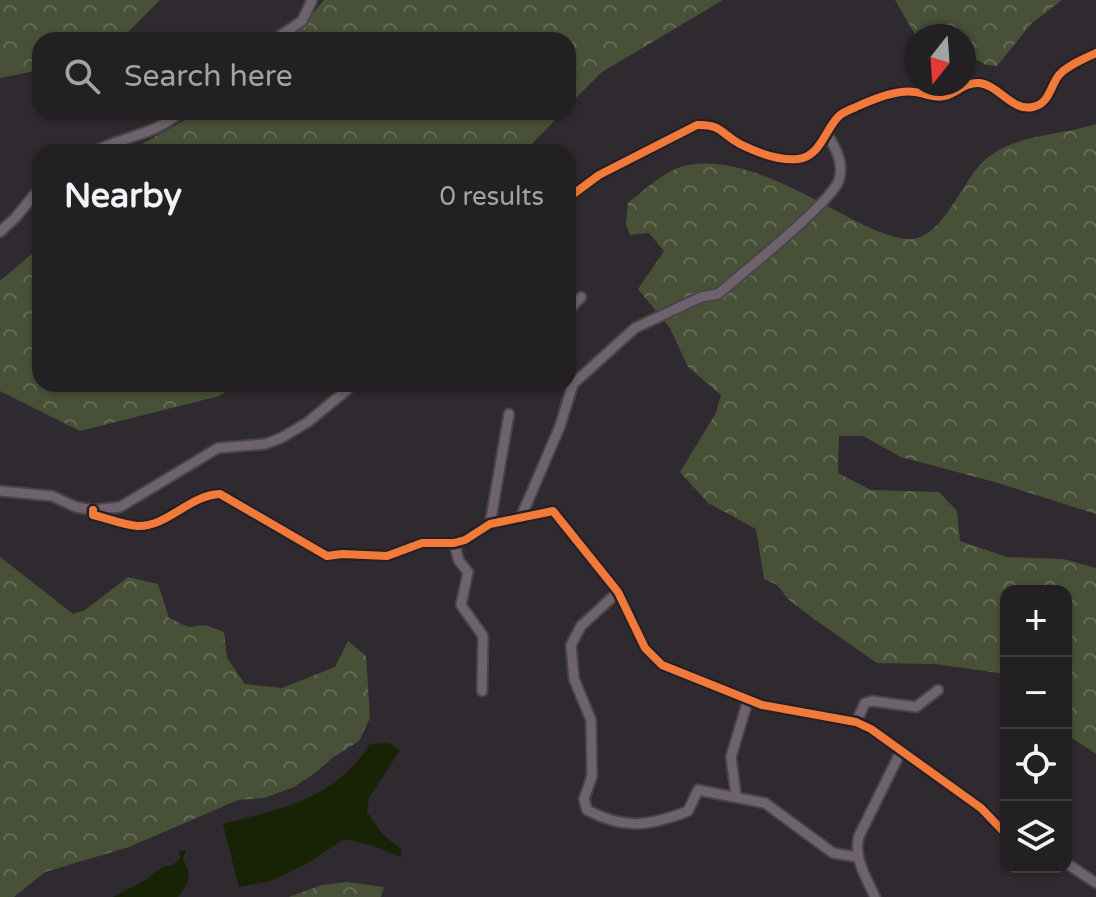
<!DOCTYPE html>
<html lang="en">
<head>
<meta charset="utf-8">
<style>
	body { margin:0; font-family:"Varela Round",sans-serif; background:#2f2d30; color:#f1f3f6 }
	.controls { position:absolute; right:24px; bottom:24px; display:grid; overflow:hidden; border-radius:16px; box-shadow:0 2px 6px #0004 }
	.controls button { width:72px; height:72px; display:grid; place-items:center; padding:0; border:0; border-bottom:2px solid #403e41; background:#232023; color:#f1f3f6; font:40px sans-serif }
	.compass { position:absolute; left:904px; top:24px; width:72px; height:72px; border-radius:50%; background:#232023; box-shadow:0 2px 6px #0004; rotate:197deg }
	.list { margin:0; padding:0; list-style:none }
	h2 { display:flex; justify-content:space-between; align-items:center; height:104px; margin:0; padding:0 32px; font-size:34px }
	h2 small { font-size:26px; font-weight:400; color:#a3a3a6 }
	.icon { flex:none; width:44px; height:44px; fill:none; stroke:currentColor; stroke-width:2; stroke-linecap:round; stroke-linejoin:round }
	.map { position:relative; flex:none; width:1096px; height:897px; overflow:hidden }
	.search { position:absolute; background:#232023; box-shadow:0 2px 6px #0004; left:32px; top:32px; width:544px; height:88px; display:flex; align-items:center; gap:20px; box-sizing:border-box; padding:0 28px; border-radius:24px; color:#a3a3a6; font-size:30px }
	.panel { position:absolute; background:#232023; box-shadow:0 2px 6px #0004; left:32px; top:144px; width:544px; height:248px; border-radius:24px }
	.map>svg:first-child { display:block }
	.forest { fill:url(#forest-crowns) }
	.water { fill:#182204 }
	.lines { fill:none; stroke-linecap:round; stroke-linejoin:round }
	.minor-casing { stroke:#484548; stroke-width:13 }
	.minor { stroke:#6e636c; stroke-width:9 }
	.cycleway-casing { stroke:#271f26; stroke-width:13 }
	.cycleway { stroke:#f17a3a; stroke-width:8 }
</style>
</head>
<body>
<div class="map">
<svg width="1096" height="897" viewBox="0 0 1096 897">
	<defs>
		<pattern id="forest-crowns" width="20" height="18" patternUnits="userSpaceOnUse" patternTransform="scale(2)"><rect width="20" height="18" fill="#485138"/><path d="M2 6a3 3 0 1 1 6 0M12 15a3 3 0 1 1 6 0" fill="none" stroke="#636a55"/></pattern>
	</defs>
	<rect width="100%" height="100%" fill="#2f2a2f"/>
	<!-- forest -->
	<g class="forest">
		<path d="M0 0H160L120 40H40V70L0 78Z"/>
		<path d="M324 0H723L602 72 568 106V40H290Z"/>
		<path d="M895 0H1062L1031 24 997 66 986 65 978 60 964 64V36H916Z"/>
		<path d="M199 112H563L524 152H128Z"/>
		<path d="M1096 124V514L998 483 901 457 863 436H839L838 473 871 490 939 492 957 511 960 541 1007 557 1063 559 1096 568V754L1066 734V591H1006V674L935 664 877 663 814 619 789 600 777 585 764 579 756 529 708 503 680 472 716 413 721 395 688 367 670 328 638 289 664 251 649 233 630 235 626 224 628 203C643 191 660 175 678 168 730 149 805 194 850 218 864 226 898 241 913 239 946 234 963 178 986 159 1017 133 1060 136 1096 124Z"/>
		<path d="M40 247V384H238L219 396 80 431 0 391V281Z"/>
		<path d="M0 557 73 614 85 610 128 577 158 584 169 618 188 627 205 625 224 632 227 658 245 684 282 688 335 667 348 641 366 656 370 718 359 741 332 758 315 773 294 787 264 798 238 800 129 847 45 872 14 897H0Z"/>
		<path d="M347 882 384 887 381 897H289L322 885Z"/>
	</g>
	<!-- water -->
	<g class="water">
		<path d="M389 743 400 750 369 798 367 812 383 835 401 849V857L374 846 344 839 306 864 271 881 239 887 223 824C283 808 334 800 370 744Z"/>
		<path d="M186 850 183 860C193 875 189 884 178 897H113L142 882 163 867 173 865 180 858 179 852Z"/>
	</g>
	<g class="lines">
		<defs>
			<g id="minor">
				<path d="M274 40 302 21 312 0"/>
				<path d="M93 152C123 136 156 135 180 112"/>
				<path d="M568 198 599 175 697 125C722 124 721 134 740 144 756 152 780 161 798 159 821 156 825 129 839 116 843 112 851 109 856 107 871 100 898 89 915 92 925 93 934 99 945 96 957 93 965 82 979 83 999 85 1012 112 1033 107 1050 103 1050 86 1059 75 1068 65 1084 59 1096 53"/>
				<path d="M0 232 15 218 40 188"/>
				<path d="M568 311 581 297"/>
				<path d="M0 491 52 496 76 507 93 510 120 507 218 448 265 444 281 438 308 422 354 384"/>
				<path d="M93 510V515C107 518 123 525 137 526 168 527 189 495 220 494L327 556 342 554 387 556 422 543H454L465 540 490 524 553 511 618 592 645 648 662 665 762 705 856 722 871 729 981 808 1006 834"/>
				<path d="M521 517 560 426 573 384 635 328 701 297 718 294C741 274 832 202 839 180 844 162 836 149 827 134"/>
				<path d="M490 524 509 414"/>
				<path d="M454 543 459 561 468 572 461 605 483 636 482 691"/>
				<path d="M618 592 581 626 571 645 574 679 591 720 592 776 584 799 587 810C624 830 650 826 688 811L698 790 765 803 833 853 857 857"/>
				<path d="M856 722 865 703 872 701 916 707 938 690"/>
				<path d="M736 795 731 757 748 700"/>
				<path d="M1066 863 1096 883"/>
				<path d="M875 897C866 877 853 858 859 836L901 751"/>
			</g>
		</defs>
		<!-- minor casing -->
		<use href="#minor" class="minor-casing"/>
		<!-- minor -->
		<use href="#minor" class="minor"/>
		<defs>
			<g id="cycleway">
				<path d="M568 198 599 175 697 125C722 124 721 134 740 144 756 152 780 161 798 159 821 156 825 129 839 116 843 112 851 109 856 107 871 100 898 89 915 92 925 93 934 99 945 96 957 93 965 82 979 83 999 85 1012 112 1033 107 1050 103 1050 86 1059 75 1068 65 1084 59 1096 53"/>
				<path d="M93 510V515C107 518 123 525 137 526 168 527 189 495 220 494L327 556 342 554 387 556 422 543H454L465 540 490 524 553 511 618 592 645 648 662 665 762 705 856 722 871 729 981 808 1006 834"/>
			</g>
		</defs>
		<!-- cycleway casing -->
		<use href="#cycleway" class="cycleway-casing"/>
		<!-- cycleway -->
		<use href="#cycleway" class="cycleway"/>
	</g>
</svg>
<div class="controls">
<button>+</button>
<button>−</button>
<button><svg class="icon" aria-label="locate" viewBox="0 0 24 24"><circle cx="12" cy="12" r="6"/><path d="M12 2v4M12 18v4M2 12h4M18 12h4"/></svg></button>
<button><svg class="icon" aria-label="layers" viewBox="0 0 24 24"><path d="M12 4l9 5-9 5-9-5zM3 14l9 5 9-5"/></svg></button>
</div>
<svg class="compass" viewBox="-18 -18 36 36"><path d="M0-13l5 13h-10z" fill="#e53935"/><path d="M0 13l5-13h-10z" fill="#a3a3a6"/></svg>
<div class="search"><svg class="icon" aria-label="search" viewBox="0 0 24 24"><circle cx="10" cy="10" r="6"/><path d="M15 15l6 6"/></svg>Search here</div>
<section class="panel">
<h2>Nearby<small>0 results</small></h2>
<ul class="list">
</ul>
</section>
</div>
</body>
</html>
